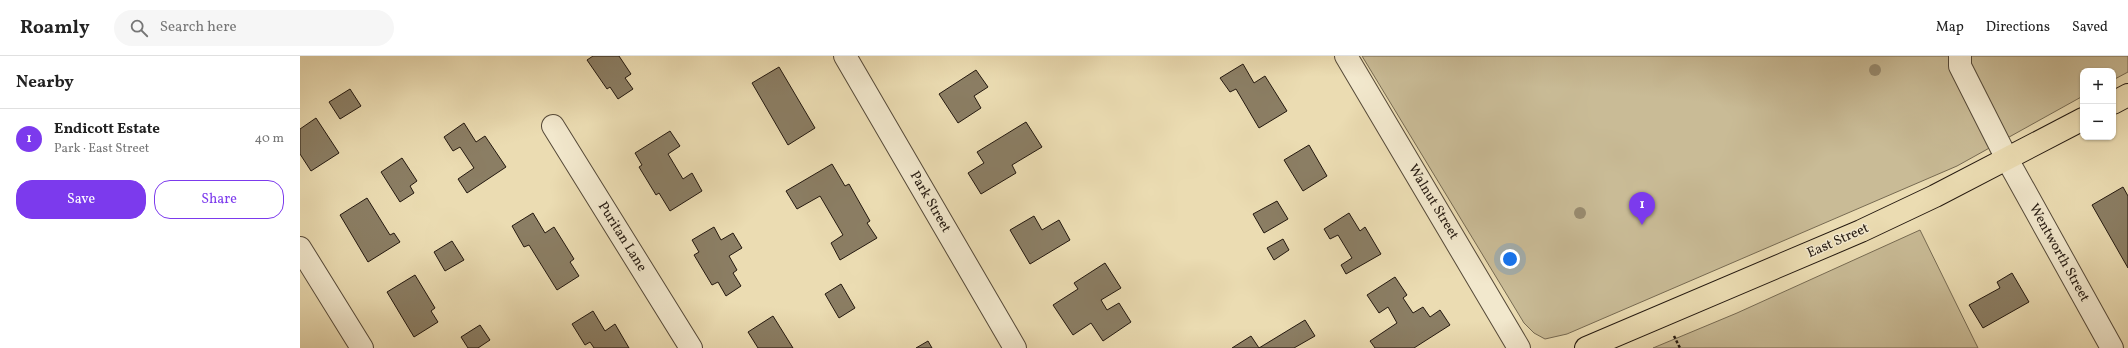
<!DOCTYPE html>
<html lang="en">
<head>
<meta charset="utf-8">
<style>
	body { margin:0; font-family:Vollkorn,serif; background:#f6f6f6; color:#222 }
	.controls { position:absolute; right:12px; top:12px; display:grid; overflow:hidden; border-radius:8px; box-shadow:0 1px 3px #0004 }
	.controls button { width:36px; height:36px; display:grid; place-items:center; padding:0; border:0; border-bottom:1px solid #e0e0e0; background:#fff; color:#222; font:20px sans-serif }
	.you { position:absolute; left:1210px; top:203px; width:14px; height:14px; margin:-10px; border:3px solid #fff; border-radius:50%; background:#1a73e8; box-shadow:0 0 0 6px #1a73e833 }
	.badge { display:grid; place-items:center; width:26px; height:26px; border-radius:50%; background:#7c3aed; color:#fff; font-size:13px; font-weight:700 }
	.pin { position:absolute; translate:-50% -33px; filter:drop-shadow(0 1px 2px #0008) }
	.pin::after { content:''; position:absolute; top:21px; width:14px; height:12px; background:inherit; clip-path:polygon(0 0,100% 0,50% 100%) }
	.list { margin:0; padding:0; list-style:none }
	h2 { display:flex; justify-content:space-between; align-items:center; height:52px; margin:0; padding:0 16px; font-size:17px }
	h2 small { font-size:13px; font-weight:400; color:#767676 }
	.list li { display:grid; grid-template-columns:26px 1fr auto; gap:12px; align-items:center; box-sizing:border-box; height:60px; padding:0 16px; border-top:1px solid #e0e0e0 }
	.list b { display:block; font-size:15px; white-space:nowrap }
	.list p { margin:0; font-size:13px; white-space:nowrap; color:#767676 }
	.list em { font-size:13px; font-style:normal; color:#767676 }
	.actions { display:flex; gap:8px; padding:12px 16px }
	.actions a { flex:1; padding:9px 0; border:1px solid #7c3aed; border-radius:16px; text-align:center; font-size:14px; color:#7c3aed }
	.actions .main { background:#7c3aed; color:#fff }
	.icon { flex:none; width:22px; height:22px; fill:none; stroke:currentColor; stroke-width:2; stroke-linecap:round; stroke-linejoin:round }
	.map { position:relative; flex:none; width:1828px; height:292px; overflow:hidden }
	header { display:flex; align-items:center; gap:24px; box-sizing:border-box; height:56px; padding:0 20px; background:#fff; border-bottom:1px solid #e0e0e0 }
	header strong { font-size:19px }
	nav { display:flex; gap:22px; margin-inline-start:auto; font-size:14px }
	.search { width:280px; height:36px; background:#f6f6f6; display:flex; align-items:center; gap:10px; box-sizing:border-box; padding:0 14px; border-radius:22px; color:#767676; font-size:15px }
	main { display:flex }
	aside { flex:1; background:#fff }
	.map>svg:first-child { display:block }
	.green { fill:#c9bb96; stroke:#766a52 }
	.building { fill:#8b7e64; stroke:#23180f }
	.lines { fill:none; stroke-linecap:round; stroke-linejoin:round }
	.minor-casing { stroke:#554938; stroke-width:24 }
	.major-casing { stroke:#23180f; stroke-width:24 }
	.path { stroke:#23180f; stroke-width:2.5; stroke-dasharray:3 2; stroke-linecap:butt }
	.minor { stroke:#f2e8cd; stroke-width:22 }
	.major { stroke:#ebdcb2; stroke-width:22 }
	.tree { fill:#988b6f }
	.labels { text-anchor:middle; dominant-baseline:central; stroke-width:3; stroke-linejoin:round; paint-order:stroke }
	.street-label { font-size:14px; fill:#23180f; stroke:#f2e8cd }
</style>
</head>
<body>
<header>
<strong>Roamly</strong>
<div class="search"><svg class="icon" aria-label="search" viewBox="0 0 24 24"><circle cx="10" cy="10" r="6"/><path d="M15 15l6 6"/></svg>Search here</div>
<nav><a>Map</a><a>Directions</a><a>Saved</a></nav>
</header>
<main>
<aside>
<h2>Nearby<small></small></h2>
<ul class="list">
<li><span class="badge">1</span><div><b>Endicott Estate</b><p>Park · East Street</p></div><em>40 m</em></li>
</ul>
<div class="actions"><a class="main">Save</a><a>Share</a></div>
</aside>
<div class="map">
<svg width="1828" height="292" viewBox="0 0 1828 292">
	<rect width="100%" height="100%" fill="#ebdcb2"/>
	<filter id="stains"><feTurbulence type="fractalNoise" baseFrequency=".005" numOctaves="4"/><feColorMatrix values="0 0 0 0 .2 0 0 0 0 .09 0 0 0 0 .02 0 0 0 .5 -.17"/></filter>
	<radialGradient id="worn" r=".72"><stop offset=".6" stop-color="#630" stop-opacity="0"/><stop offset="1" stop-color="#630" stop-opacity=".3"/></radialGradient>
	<!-- green -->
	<g class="green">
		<path d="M1062 0H1828V16L1813 24V15H1783V40L1657 110 1267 278 1245 283 1234 277 1224 267Z"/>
		<path d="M1620 174 1678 292H1353L1437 257Z"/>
	</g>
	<!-- building -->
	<g class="building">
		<path d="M293 0H319L331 18 325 22 333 33 318 43 310 31 307 33 287 4Z"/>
		<path d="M943 8 954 27 965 20 987 55 959 72 936 33 930 36 920 22Z"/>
		<path d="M479 11 515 72 488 89 452 27Z"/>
		<path d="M676 14 688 31 674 40 681 52 658 67 639 38Z"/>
		<path d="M50 33 61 50 40 63 29 46Z"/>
		<path d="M16 62 39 97 11 115 0 98V73Z"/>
		<path d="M726 66 742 91 712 109 716 117 681 138 668 117 684 107 677 96Z"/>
		<path d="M164 67 176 86 185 80 206 111 167 137 158 123 174 112 160 91 153 95 144 81Z"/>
		<path d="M370 75 380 90 368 98 383 123 392 117 402 135 370 155 359 137 356 139 339 111 342 109 335 97Z"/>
		<path d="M1009 89 1027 120 1003 135 984 104Z"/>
		<path d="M102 102 117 125 110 130 114 137 100 146 81 116Z"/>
		<path d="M532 108 545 130 549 128 570 165 567 167 577 182 540 204 531 187 543 179 520 140 497 153 486 135Z"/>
		<path d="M1823 131 1828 140V212L1792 149Z"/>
		<path d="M67 142 90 179 94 177 100 186 68 206 40 159Z"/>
		<path d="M977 145 988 163 964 177 953 158Z"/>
		<path d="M233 157 245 177 254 171 274 203 270 206 279 220 257 234 229 189 224 191 212 170Z"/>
		<path d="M1049 157 1060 175 1065 171 1081 198 1046 218 1041 209 1052 202 1038 179 1030 183 1024 173Z"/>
		<path d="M734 160 742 174 759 164 770 184 730 208 710 174Z"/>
		<path d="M414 171 421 184 433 177 442 192 429 200 437 214 433 217 441 230 426 240 418 226 412 229 394 199 399 196 392 184Z"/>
		<path d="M983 183 989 194 974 204 967 192Z"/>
		<path d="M152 185 164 204 145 215 134 196Z"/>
		<path d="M805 207 821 232 801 244 807 254 819 247 831 266 803 285 791 267 773 279 753 249 778 233 774 227Z"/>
		<path d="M1712 217 1729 246 1683 272 1669 249 1700 232 1697 226Z"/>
		<path d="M115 219 135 252 131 255 138 266 114 281 87 236Z"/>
		<path d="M1095 221 1107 239 1103 242 1113 257 1123 251 1130 261 1140 254 1150 269 1114 292H1075L1070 285 1097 267 1088 251 1079 257 1067 239Z"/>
		<path d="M541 228 555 252 539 262 525 238Z"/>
		<path d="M293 255 305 275 315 268 329 292H294L290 286 285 289 272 268Z"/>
		<path d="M473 260 493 292H458L448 276Z"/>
		<path d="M1005 264 1015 280 994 292H932L951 280 959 292Z"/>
		<path d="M180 269 190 284 178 292H168L161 281Z"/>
		<path d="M628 285 632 292H616Z"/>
	</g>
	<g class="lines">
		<defs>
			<g id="minor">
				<path d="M545 0 715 292"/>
				<path d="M1046 0 1219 292"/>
				<path d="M1660 0V10L1707 103 1812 292"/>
				<path d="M253 70 391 292"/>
				<path d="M0 192 62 292"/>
			</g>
			<g id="major">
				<path d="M1813 47 1828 39"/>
				<path d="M1286 292 1561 175 1635 140 1783 63"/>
			</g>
		</defs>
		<!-- minor casing -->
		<use href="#minor" class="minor-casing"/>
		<!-- major casing -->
		<use href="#major" class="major-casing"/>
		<!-- path -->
		<path class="path" d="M1374 280 1380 292"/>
		<!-- minor -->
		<use href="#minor" class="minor"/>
		<!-- major -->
		<use href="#major" class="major"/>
	</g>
	<!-- trees -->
	<g class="tree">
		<circle cx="1575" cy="14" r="6"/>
		<circle cx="1280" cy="157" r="6"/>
	</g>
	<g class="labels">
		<!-- street labels -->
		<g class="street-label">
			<text transform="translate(630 146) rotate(60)">Park Street</text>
			<text transform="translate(1133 146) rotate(59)">Walnut Street</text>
			<text transform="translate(322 181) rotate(58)">Puritan Lane</text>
			<text transform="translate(1538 185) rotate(-24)">East Street</text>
			<text transform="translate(1759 197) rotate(61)">Wentworth Street</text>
		</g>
	</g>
	<rect width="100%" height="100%" filter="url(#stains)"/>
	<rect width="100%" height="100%" fill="url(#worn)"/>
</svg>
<div class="controls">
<button>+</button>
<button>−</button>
</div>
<div class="you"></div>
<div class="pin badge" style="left:1342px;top:169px">1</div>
</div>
</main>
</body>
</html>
